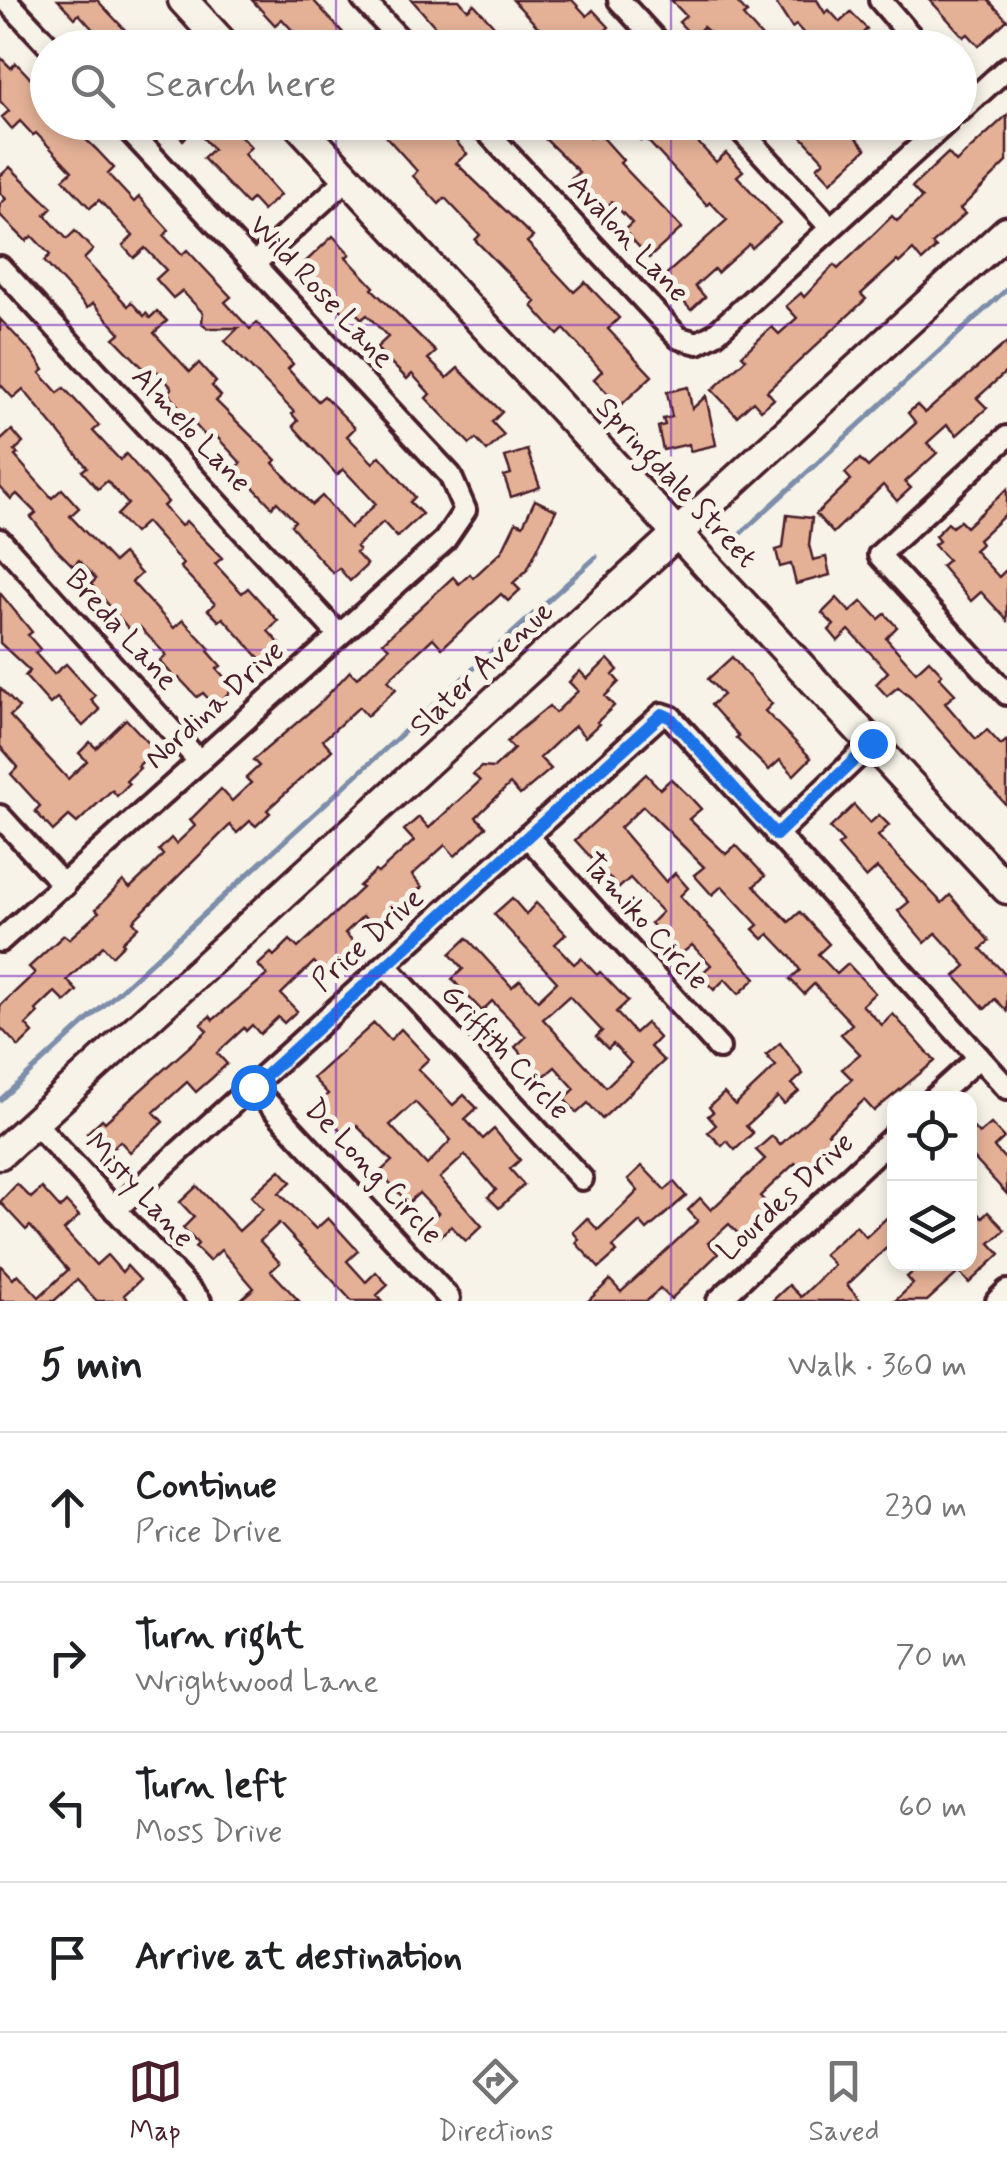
<!DOCTYPE html>
<html lang="en">
<head>
<meta charset="utf-8">
<style>
	body { margin:0; font-family:Mynerve,sans-serif; background:#f2f2f2; color:#202124 }
	.controls { position:absolute; right:30px; bottom:30px; display:grid; overflow:hidden; border-radius:20px; box-shadow:0 5px 15px #0003 }
	.controls button { width:90px; height:90px; display:grid; place-items:center; padding:0; border:0; border-bottom:2px solid #e0e0e0; background:#fff; color:#202124; font:50px sans-serif }
	.stop { position:absolute; width:30px; height:30px; margin:-22px; border:8px solid #1a73e8; border-radius:50%; background:#fff }
	.stop.end { background:#1a73e8; border-color:#fff; box-shadow:0 2px 10px #0008 }
	.list { margin:0; padding:0; list-style:none }
	h2 { display:flex; justify-content:space-between; align-items:center; height:130px; margin:0; padding:0 40px; font-size:42px }
	h2 small { font-size:32px; font-weight:400; color:#757577 }
	.list li { display:grid; grid-template-columns:65px 1fr auto; gap:30px; align-items:center; box-sizing:border-box; height:150px; padding:0 40px; border-top:2px solid #e0e0e0 }
	.list b { display:block; font-size:38px; white-space:nowrap }
	.list p { margin:0; font-size:32px; white-space:nowrap; color:#757577 }
	.list em { font-size:32px; font-style:normal; color:#757577 }
	.icon { flex:none; width:55px; height:55px; fill:none; stroke:currentColor; stroke-width:2; stroke-linecap:round; stroke-linejoin:round }
	.map { position:relative; flex:none; width:1007px; height:1301px; overflow:hidden }
	.search { position:absolute; background:#fff; box-shadow:0 5px 15px #0003; left:30px; right:30px; top:30px; height:110px; display:flex; align-items:center; gap:25px; box-sizing:border-box; padding:0 35px; border-radius:55px; color:#757577; font-size:38px }
	.sheet { height:730px; background:#fff }
	nav { display:flex; justify-content:space-around; align-items:center; box-sizing:border-box; height:140px; border-top:2px solid #e0e0e0; background:#fff; font-size:28px; color:#757577 }
	nav a { display:grid; justify-items:center; gap:5px }
	nav .on { color:#4a1f2b }
	.map>svg:first-child { display:block }
	.lines { fill:none; stroke-linecap:round; stroke-linejoin:round }
	.stream { stroke:#7d8eaa; stroke-width:5 }
	.building { fill:#e4b197; stroke:#4a1f2b; stroke-width:2.5; fill-rule:evenodd }
	.street-casing { stroke:#4a1f2b; stroke-width:28 }
	.secondary-casing { stroke:#4a1f2b; stroke-width:35 }
	.street { stroke:#f7f3e8; stroke-width:20 }
	.secondary { stroke:#f7f3e8; stroke-width:28 }
	.route { stroke:#1a73e8; stroke-width:12 }
	.grid { fill:none; stroke:#7b2cbf; stroke-width:2.5; stroke-opacity:0.55 }
	.labels { text-anchor:middle; dominant-baseline:central; stroke-width:10; stroke-linejoin:round; paint-order:stroke }
	.street-label { font-size:30px; fill:#4a1f2b; stroke:#f7f3e8 }
</style>
</head>
<body>
<div class="map">
<svg width="1007" height="1301" viewBox="0 0 1007 1301">
	<rect width="100%" height="100%" fill="#f7f3e8"/>
	<filter id="ink" filterUnits="userSpaceOnUse"><feTurbulence type="fractalNoise" baseFrequency=".01" numOctaves="2"/><feDisplacementMap in="SourceGraphic" scale="20" xChannelSelector="R" yChannelSelector="G"/><feConvolveMatrix kernelMatrix="1 2 1 2 8 2 1 2 1" color-interpolation-filters="sRGB"/></filter>
	<g filter="url(#ink)">
		<g class="lines">
			<!-- stream -->
			<g class="stream">
				<path d="M740 534 1007 289"/>
				<path d="M0 1100 596 557"/>
			</g>
		</g>
		<!-- building -->
		<g class="building">
			<path d="M58 0H97L142 48H99L91 39 97 34 79 14 75 18Z"/>
			<path d="M252 0H313L357 48H295L302 41 282 19 275 25Z"/>
			<path d="M412 0H459L468 10 474 4 514 48H454Z"/>
			<path d="M513 0H572L587 16 593 10 609 27 598 38 607 48H557Z"/>
			<path d="M671 0H735L747 13 743 16 772 48H728L703 27 693 37 679 22 686 16Z"/>
			<path d="M774 0H817L825 13 829 10 840 22 851 12 867 29 862 34 874 48H817L796 25 792 28Z"/>
			<path d="M930 0H988L1007 20 979 46 968 34 964 37Z"/>
			<path d="M0 57 11 68 16 63 48 97V122H59L72 136 77 131 96 149 114 168 108 174 134 202 139 197 169 230 164 236 182 255 187 250 231 297 225 302 250 329 257 323 293 364 288 369 307 390 318 401 324 396 355 428 347 436 373 463 380 456 415 497 410 502 422 514 397 537 383 522 356 547 359 550 356 553 367 565 350 581 339 568 333 573 317 556 291 525 295 521 277 502 272 507 236 469 241 463 216 436 210 441 180 408 168 392 172 388 155 369 149 374 114 338 120 333 93 303 87 308 44 261 50 255 32 236 26 241 0 215V204L6 199 0 193V176L10 167 52 208 45 215 67 239 75 231 93 250 84 259 128 306 131 302 144 316 146 313 150 318 157 311 167 321 154 333 190 372 199 363 216 382 212 386 221 396 216 401 276 460 273 463 312 505 322 496 350 528 376 504 343 469 337 475 293 426 298 421 292 414 294 412 225 341 238 328H207L202 323 203 313 182 291 173 298 156 279 166 270 145 248 134 258 123 246 133 236 99 200 90 208 63 179 72 171 36 133 33 135 20 121 12 129 2 117 9 111 0 101Z"/>
			<path d="M1007 115V162L960 209 965 214 932 244 936 248 922 261 913 250 899 263 897 261 861 294 866 299 767 391 774 399 761 410 753 401 737 416 712 390 746 359 742 355 772 327 779 334 797 318 786 306 801 293 804 297 834 265 838 269 892 216 897 221 922 198 912 187 948 153 956 162Z"/>
			<path d="M167 122H221L230 132 234 129 251 147 244 154 280 195 263 211 252 199 247 204 203 158 213 149 195 129 183 140Z"/>
			<path d="M373 122H418L426 131 439 122 467 154 456 163 533 237 527 242 574 292 585 282 619 318 608 329 652 376 620 406 594 379 602 371 564 329 558 335 532 306 536 302 475 240 480 235 445 198 439 204 413 176 417 171Z"/>
			<path d="M540 122H576L590 137 597 131 623 160 620 163 682 228 649 258 624 230 632 223 612 202 601 212 568 182 579 172 534 128Z"/>
			<path d="M624 122H679L716 162 726 153 743 171 737 176 780 223 752 248 749 244 717 273 714 269 695 286 705 297 691 310 662 278 727 220 710 202 707 205 645 138 641 141Z"/>
			<path d="M788 122H842L866 149 831 182 817 167 824 161Z"/>
			<path d="M333 236 350 254 346 257 374 287 372 289 436 352 428 359 447 378 458 368 502 412 492 422 504 435 487 451 476 439 470 444 426 398 430 394 412 374 407 379 376 348 388 337 367 315 362 319 350 307 344 313 301 266Z"/>
			<path d="M0 319 34 355 44 370 40 373 58 393 64 388 99 426 93 431 120 460 126 454 168 502 163 506 181 526 186 521 222 558 215 564 242 593 248 588 278 621 268 631 281 645 263 662 223 618 219 621 208 610 215 604 180 567 183 564 146 522 134 533 117 515 128 504 107 481 98 489 82 471 87 467 23 389 13 398 0 384Z"/>
			<path d="M1007 342V371L977 398 987 408 957 435 947 425 927 443 937 453 905 482 911 488 897 501 883 485 833 533 816 514 851 480 845 473 860 459 868 467 916 423 908 413 917 405 925 413Z"/>
			<path d="M688 387 692 409 706 396 716 445 690 451 689 444 663 450 658 427 665 425 663 419 672 417 667 392Z"/>
			<path d="M12 430 23 443 14 451 18 454 15 456 34 478 52 498 62 489 79 508 70 516 114 562 123 554 141 574 132 582 174 628 183 620 210 649 208 651 221 666 217 669 234 688 215 706 203 693 197 697 179 678 177 680 160 661 166 655 140 627 133 634 91 584 96 579 79 560 73 566 56 549 31 517 36 513 17 494 11 499 0 487V441Z"/>
			<path d="M527 450 540 487 511 497 504 476 511 474 505 457Z"/>
			<path d="M1007 489V513L978 540 981 544 974 550 999 577 1007 569V620L981 592 971 601 941 566 948 560 934 545 939 541 935 536 948 523 952 527 960 521 966 527Z"/>
			<path d="M535 500 556 510 527 570 513 583 520 590 508 601 501 594 442 648 433 638 388 680 396 689 367 716 359 707 323 740 332 750 267 810 270 813 256 826 250 821 237 833 230 825 133 921 138 927 122 942 124 944 112 956 103 946 67 980 77 991 65 1002 55 992 36 1010 38 1013 26 1025 33 1033 19 1047 0 1027V1006L35 973 29 967 64 935 69 939 99 912 96 909 123 881 130 888 151 868 163 855 159 850 171 838 176 844 195 826 190 820 221 789 232 801 251 783 246 778 259 766 253 760 320 703 350 671 357 678 389 648 383 642 453 577 459 584 470 574 473 578 502 551 516 522 523 525Z"/>
			<path d="M787 515 812 518 809 545 813 560 826 557 830 575 796 584 791 564 780 567 776 550 783 548Z"/>
			<path d="M0 593 32 632 28 635 40 649 35 653 54 674 66 664 95 696 91 700 100 710 83 726 57 698 50 704 25 676 30 671 0 643Z"/>
			<path d="M837 598 850 612 862 601 879 619 885 614 897 627 886 638 916 672 929 660 942 674 939 677 955 694 945 703 976 739 987 730 1001 745 1007 740V806L911 698 898 687 887 696 876 684 888 672 849 630 838 641 829 630 834 625 822 613Z"/>
			<path d="M732 657 772 704 765 711 811 758 794 775 780 760 769 770 736 738 739 736 711 705 723 695 708 679Z"/>
			<path d="M608 659 618 670 613 675 619 682 605 696 614 706 597 722 599 724 585 737 575 726 560 739 540 758 551 769 520 795 510 784 476 817 486 827 455 856 445 845 412 875 422 887 375 928 363 916 345 933 356 944 325 974 314 962 281 994 297 1011 284 1023 278 1017 260 1034 252 1025 246 1031 244 1028 217 1053 227 1064 212 1078 196 1092 187 1082 154 1112 163 1122 130 1152 120 1141 106 1154 87 1133 102 1119 105 1122 207 1031 201 1024 210 1016 213 1020 267 975 258 965 271 953 274 956 290 940 298 948 362 888 359 886 375 871 378 873 414 841 404 830 419 817 429 828 480 781 473 774 481 767 494 768 514 749 507 742 515 734 549 706 555 713 578 691 569 682 580 671 587 679Z"/>
			<path d="M0 688 19 708 10 716 68 779 87 761 79 753 90 742 96 748 126 719 155 750 138 766 140 768 126 781 129 784 117 796 112 790 77 823 69 816 53 831 35 811 40 806 11 774 18 767 0 746Z"/>
			<path d="M646 774 660 789 671 779 689 796 701 809 689 819 726 854 736 845 765 876 754 886 774 907 789 922 800 912 829 944 818 954 837 974 848 964 875 993 862 1005 882 1025 893 1014 935 1061 874 1111 864 1100 849 1114 828 1133 838 1143 806 1174 795 1163 760 1196 769 1206 753 1221 758 1227 744 1240 729 1224 708 1243 718 1254 671 1299 660 1288 647 1301H588L610 1280 621 1292 698 1221 688 1210 700 1198 711 1210 765 1159 756 1150 772 1136 780 1145 852 1079 842 1069 860 1054 841 1034 852 1024 814 984 804 994 790 979 800 970 790 956 769 934 763 939 753 929 758 925 722 886 712 895 694 875 704 867 643 806 620 828 666 882 675 873 688 888 680 896 756 978 739 994 725 979 714 990 700 975 711 965 692 945 680 955 651 923 662 912 643 892 630 878 619 888 575 840Z"/>
			<path d="M854 805 870 823 879 815 889 825 878 836 942 903 950 895 989 941 981 949 1007 976V1011L995 999 985 1009 955 976 966 966 936 933 925 943 898 911 909 902 877 868 866 878 838 846 843 842 830 828Z"/>
			<path d="M512 898 526 914 536 903 566 934 555 944 574 964 581 958 597 975 600 972 628 1001 616 1012 635 1033 646 1023 659 1038 650 1047 664 1061 602 1119 588 1103 577 1113 564 1099 575 1089 555 1067 543 1077 515 1047 526 1037 507 1016 492 1001 482 1011 452 979 463 969 450 954 467 938 512 987 520 980 538 1000 557 982 494 914ZM569 996 602 1031 596 1037 608 1049 613 1044 631 1063 606 1087 543 1019Z"/>
			<path d="M374 1023 390 1040 401 1029 429 1059 418 1069 453 1105 464 1095 477 1108 465 1119 483 1139 494 1129 520 1160 510 1169 524 1185 499 1208 488 1197 496 1190 465 1155 440 1178 482 1226 466 1241 451 1226 439 1237 427 1223 438 1213 419 1193 408 1203 380 1172 392 1161 357 1126 345 1136 318 1103 328 1094 313 1078ZM415 1102 451 1140 427 1165 390 1125Z"/>
			<path d="M780 1043 803 1074 792 1084 799 1091 784 1104 778 1097 746 1126 753 1133 735 1150 727 1141 722 1146 708 1132 716 1125 708 1116 713 1112 709 1107 724 1093 735 1105 776 1066 766 1055Z"/>
			<path d="M970 1124 979 1134 991 1124 1004 1138 994 1147 1007 1161V1194L970 1154Z"/>
			<path d="M642 1166 665 1190 674 1182 686 1196 647 1230 640 1222 613 1247 617 1252 599 1268 576 1243 579 1239 573 1232 587 1218 598 1230 624 1205 638 1191 628 1179Z"/>
			<path d="M280 1170 291 1182 279 1193 316 1229 328 1218 358 1251 347 1261 366 1282 376 1272 388 1285 377 1295 382 1301H352L279 1223 260 1241 280 1263 271 1271 299 1301H239L254 1288 221 1250 209 1261 195 1247 198 1244 183 1228 194 1217 180 1202 197 1186 239 1231 263 1209 251 1196Z"/>
			<path d="M17 1184 31 1198 42 1188 60 1208 66 1202 79 1216 64 1230 96 1265 107 1255 122 1272 127 1266 140 1280 124 1295 130 1301H97L77 1280 54 1301H0V1265L13 1279 18 1274 39 1297 68 1270 30 1226 26 1230 0 1202Z"/>
			<path d="M970 1205 982 1218 988 1212 1005 1230 990 1243 1000 1254 969 1283 959 1272 927 1301H895L913 1284 907 1277 922 1264H970V1257L976 1251 970 1244Z"/>
			<path d="M894 1211V1241L847 1285 861 1301H772L789 1285 801 1297 834 1265 824 1254 856 1226 866 1237Z"/>
		</g>
		<g class="lines">
			<defs>
				<g id="street">
					<path d="M6 0 51 48"/>
					<path d="M363 0 408 48"/>
					<path d="M619 0 663 48"/>
					<path d="M880 0 921 48"/>
					<path d="M960 111 1007 68"/>
					<path d="M478 122 679 338 698 343 715 334 947 122"/>
					<path d="M733 122 831 228"/>
					<path d="M254 264 348 178"/>
					<path d="M0 267 338 634"/>
					<path d="M1007 437 879 555 1007 694"/>
					<path d="M0 540 198 760"/>
					<path d="M0 816 64 886"/>
					<path d="M776 835 872 743"/>
					<path d="M527 836 719 1048"/>
					<path d="M0 941 444 541 465 510 450 475 121 122"/>
					<path d="M385 965 582 1179"/>
					<path d="M253 1087 449 1298"/>
					<path d="M934 1098 979 1057"/>
					<path d="M34 1122 200 1301"/>
					<path d="M115 1210 662 714 671 717 1007 1088"/>
					<path d="M718 1301 894 1136"/>
					<path d="M997 1301 1007 1291"/>
				</g>
				<g id="secondary">
					<path d="M183 0 227 48"/>
					<path d="M296 122 1007 889"/>
					<path d="M0 1154 1007 231"/>
				</g>
			</defs>
			<!-- street casing -->
			<use href="#street" class="street-casing"/>
			<!-- secondary casing -->
			<use href="#secondary" class="secondary-casing"/>
			<!-- street -->
			<use href="#street" class="street"/>
			<!-- secondary -->
			<use href="#secondary" class="secondary"/>
		</g>
	</g>
	<g class="lines" filter="url(#ink)">
		<!-- route -->
		<path class="route" d="M253 1087 662 714 671 718 776 835 872 743"/>
	</g>
	<!-- grid -->
	<path class="grid" d="M336 0V48M671 0V48M336 122V1301M671 122V1301M0 325H1007M0 650H1007M0 976H1007"/>
	<g class="labels">
		<!-- street labels -->
		<g class="street-label">
			<text transform="translate(628 239) rotate(47)">Avalon Lane</text>
			<text transform="translate(321 292) rotate(47)">Wild Rose Lane</text>
			<text transform="translate(191 430) rotate(47)">Almelo Lane</text>
			<text transform="translate(676 483) rotate(47)">Springdale Street</text>
			<text transform="translate(121 630) rotate(48)">Breda Lane</text>
			<text transform="translate(482 669) rotate(-43)">Slater Avenue</text>
			<text transform="translate(215 705) rotate(-42)">Nordina Drive</text>
			<text transform="translate(645 922) rotate(48)">Tamiko Circle</text>
			<text transform="translate(368 940) rotate(-42)">Price Drive</text>
			<text transform="translate(505 1052) rotate(47)">Griffith Circle</text>
			<text transform="translate(373 1172) rotate(47)">De Long Circle</text>
			<text transform="translate(139 1191) rotate(47)">Misty Lane</text>
			<text transform="translate(786 1197) rotate(-43)">Lourdes Drive</text>
		</g>
	</g>
</svg>
<div class="controls">
<button><svg class="icon" aria-label="locate" viewBox="0 0 24 24"><circle cx="12" cy="12" r="6"/><path d="M12 2v4M12 18v4M2 12h4M18 12h4"/></svg></button>
<button><svg class="icon" aria-label="layers" viewBox="0 0 24 24"><path d="M12 4l9 5-9 5-9-5zM3 14l9 5 9-5"/></svg></button>
</div>
<div class="stop" style="left:253px;top:1087px"></div>
<div class="stop end" style="left:872px;top:743px"></div>
<div class="search"><svg class="icon" aria-label="search" viewBox="0 0 24 24"><circle cx="10" cy="10" r="6"/><path d="M15 15l6 6"/></svg>Search here</div>
</div>
<section class="sheet">
<h2>5 min<small>Walk · 360 m</small></h2>
<ul class="list">
<li><svg class="icon" aria-label="ahead" viewBox="0 0 24 24"><path d="M12 20V5M6 11l6-6 6 6"/></svg><div><b>Continue</b><p>Price Drive</p></div><em>230 m</em></li>
<li><svg class="icon" aria-label="right" viewBox="0 0 24 24"><path d="M7 20v-9h11M14 6l5 5-5 5"/></svg><div><b>Turn right</b><p>Wrightwood Lane</p></div><em>70 m</em></li>
<li><svg class="icon" aria-label="left" viewBox="0 0 24 24"><path d="M17 20v-9H6M10 6l-5 5 5 5"/></svg><div><b>Turn left</b><p>Moss Drive</p></div><em>60 m</em></li>
<li><svg class="icon" aria-label="arrive" viewBox="0 0 24 24"><path d="M6 21V4h12l-3 4 3 4H6"/></svg><div><b>Arrive at destination</b></div></li>
</ul>
</section>
<nav>
<a class="on"><svg class="icon" aria-label="map" viewBox="0 0 24 24"><path d="M3 6l6-2 6 2 6-2v14l-6 2-6-2-6 2zM9 4v14M15 6v14"/></svg>Map</a>
<a><svg class="icon" aria-label="directions" viewBox="0 0 24 24"><path d="M12 3l9 9-9 9-9-9zM9 14v-3h6M13 9l2 2-2 2"/></svg>Directions</a>
<a><svg class="icon" aria-label="saved" viewBox="0 0 24 24"><path d="M7 4h10v16l-5-4-5 4z"/></svg>Saved</a>
</nav>
</body>
</html>
